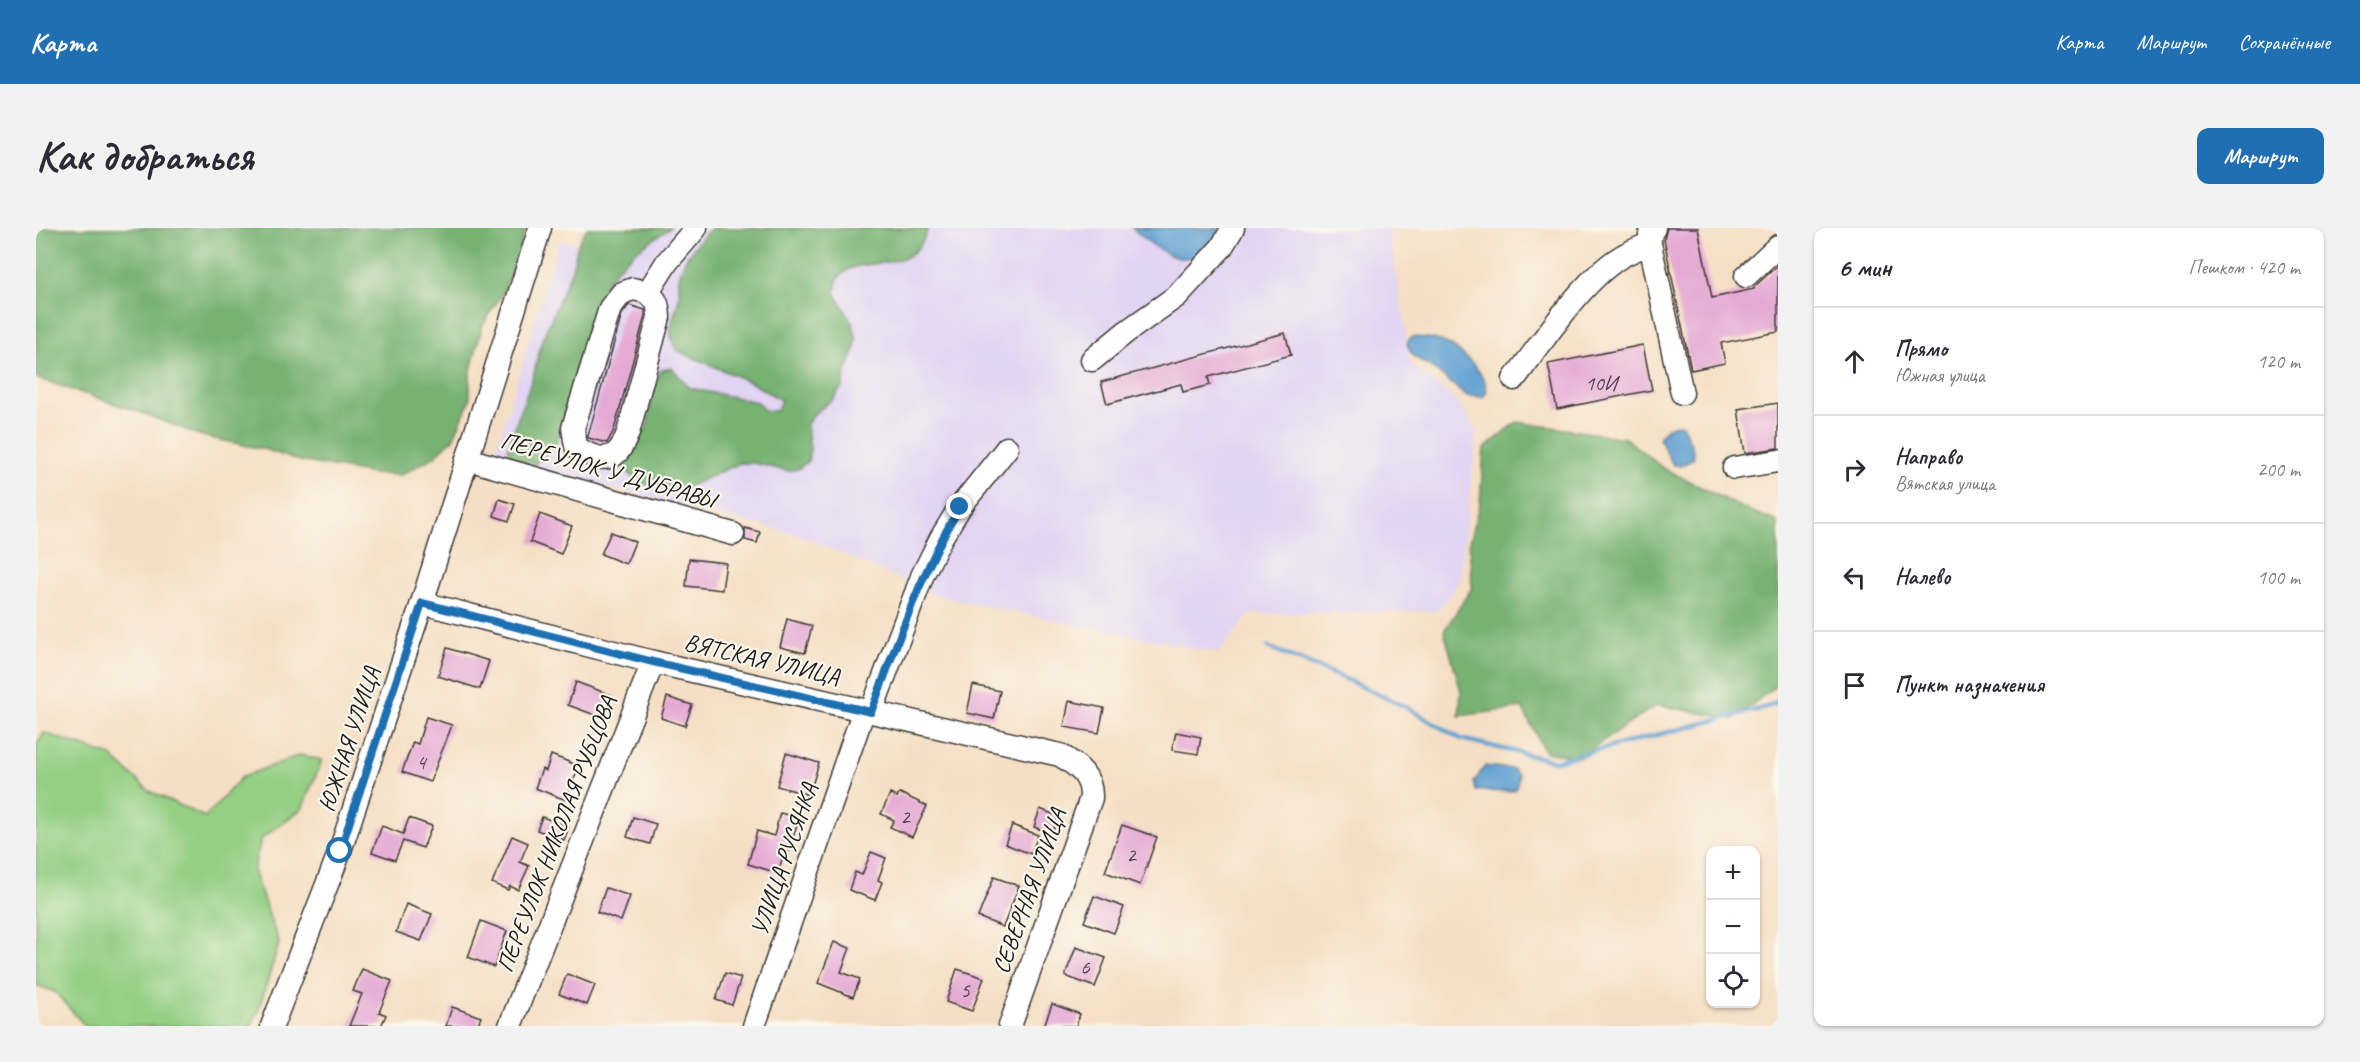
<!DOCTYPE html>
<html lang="ru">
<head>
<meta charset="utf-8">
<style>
	body { margin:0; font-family:Caveat,sans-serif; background:#f2f2f3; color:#2b2b33 }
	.controls { position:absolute; right:18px; bottom:18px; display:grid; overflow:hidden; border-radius:12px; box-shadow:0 2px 4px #0004 }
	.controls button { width:54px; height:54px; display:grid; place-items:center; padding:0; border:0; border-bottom:2px solid #e1e1e2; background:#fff; color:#2b2b33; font:30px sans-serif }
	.stop { position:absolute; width:18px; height:18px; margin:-14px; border:4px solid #1f6fb2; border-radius:50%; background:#fff }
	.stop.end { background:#1f6fb2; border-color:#fff; box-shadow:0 2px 6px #0008 }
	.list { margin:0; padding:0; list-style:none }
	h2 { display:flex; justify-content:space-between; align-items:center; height:78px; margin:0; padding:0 24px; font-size:26px }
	h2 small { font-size:20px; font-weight:400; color:#7c7c81 }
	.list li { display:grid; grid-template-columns:39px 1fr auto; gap:18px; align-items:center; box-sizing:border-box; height:108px; padding:0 24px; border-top:2px solid #e1e1e2 }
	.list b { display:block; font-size:22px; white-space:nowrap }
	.list p { margin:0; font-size:20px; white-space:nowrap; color:#7c7c81 }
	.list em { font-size:20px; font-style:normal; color:#7c7c81 }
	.icon { flex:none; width:33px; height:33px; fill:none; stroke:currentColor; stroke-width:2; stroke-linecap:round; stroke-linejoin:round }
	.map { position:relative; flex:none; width:1742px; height:798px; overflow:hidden; border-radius:12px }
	header { display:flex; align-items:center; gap:36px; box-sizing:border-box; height:84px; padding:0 30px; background:#1f6fb2; color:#fff }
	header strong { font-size:28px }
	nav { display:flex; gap:33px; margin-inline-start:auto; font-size:21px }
	.intro { display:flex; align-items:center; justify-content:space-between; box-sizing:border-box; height:144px; padding:0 36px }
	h1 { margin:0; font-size:42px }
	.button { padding:15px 27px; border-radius:12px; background:#1f6fb2; color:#fff; font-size:21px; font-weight:700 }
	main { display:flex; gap:36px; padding:0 36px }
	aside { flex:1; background:#fff; border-radius:12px; box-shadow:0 2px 4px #0004 }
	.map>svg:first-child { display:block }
	.built { fill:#e2d4f3 }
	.green { fill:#94cf84; stroke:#587650; stroke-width:1.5 }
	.forest { fill:#77b272; stroke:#4a6747; stroke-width:1.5 }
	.water { fill:#60a0d2; stroke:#3e5e77; stroke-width:1.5 }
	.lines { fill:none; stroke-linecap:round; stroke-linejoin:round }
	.stream { stroke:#60a0d2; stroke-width:4.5 }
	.building { fill:#e5aad4 }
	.minor-casing { stroke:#3d3935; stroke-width:25 }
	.minor { stroke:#fff; stroke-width:22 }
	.route { stroke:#1f6fb2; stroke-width:8 }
	.labels { text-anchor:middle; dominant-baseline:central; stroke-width:4.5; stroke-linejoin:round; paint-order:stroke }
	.number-label { font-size:21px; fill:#4e404a }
	.street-label { font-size:24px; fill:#1c1c1c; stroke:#fbf7ec }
</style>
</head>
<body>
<header>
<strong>Карта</strong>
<nav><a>Карта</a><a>Маршрут</a><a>Сохранённые</a></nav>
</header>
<div class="intro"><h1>Как добраться</h1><a class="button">Маршрут</a></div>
<main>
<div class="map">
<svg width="1742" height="798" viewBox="0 0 1742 798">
	<rect width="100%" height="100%" fill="#fbf7ec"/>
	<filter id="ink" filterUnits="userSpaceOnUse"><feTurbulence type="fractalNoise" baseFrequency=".0167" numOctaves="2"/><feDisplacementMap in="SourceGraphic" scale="12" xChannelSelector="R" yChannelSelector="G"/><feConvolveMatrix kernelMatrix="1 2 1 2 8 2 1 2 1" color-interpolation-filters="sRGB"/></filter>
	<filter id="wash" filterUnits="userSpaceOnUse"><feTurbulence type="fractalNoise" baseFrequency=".008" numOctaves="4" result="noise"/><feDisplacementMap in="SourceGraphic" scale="24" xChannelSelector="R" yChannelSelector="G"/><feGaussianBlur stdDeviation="1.35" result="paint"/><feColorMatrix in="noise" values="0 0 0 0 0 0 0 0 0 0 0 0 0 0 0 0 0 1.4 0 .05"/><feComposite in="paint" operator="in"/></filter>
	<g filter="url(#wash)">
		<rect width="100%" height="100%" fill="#f5dfc4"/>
		<!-- built -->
		<path class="built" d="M551 0H1352L1376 138 1420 172 1441 204 1423 354 1401 383 1214 386 1182 425 905 369 764 307 459 232 462 216 523 14 542 16Z"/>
		<!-- green -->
		<path class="green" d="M8 505 75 528 113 563 169 589 206 549 264 527 286 532 266 581 225 611 217 643 243 715 223 781 215 798H49L19 764 0 757V518Z"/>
		<!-- forest -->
		<g class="forest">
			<path d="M0 0H489L483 25 468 63 446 98 434 146V172L417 211 398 229 365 247 338 246 264 233 231 222 166 208 98 182 0 150Z"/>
			<path d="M551 0H634L600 23 581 40 572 52 560 73 552 98 520 217 499 236 476 230 472 219 498 145 506 112 536 41 542 16Z"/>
			<path d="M676 0H892C877 54 822 21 802 51 800 55 800 61 799 65L817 96 820 109 819 121 809 146 807 158 797 171 778 186 771 196 774 221 772 233 762 241 751 243 718 235H704L640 264 600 254 586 237C587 214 606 215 611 198 616 179 613 158 625 142L636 140 654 160 721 174 728 182 741 183 745 172 714 154 642 123C627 105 639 89 643 70 644 63 642 57 643 51 646 30 661 13 676 0Z"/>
			<path d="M1481 194 1589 210 1627 240 1704 279 1742 294V456L1698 491 1621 477 1543 529 1509 524 1486 480 1423 488 1425 463 1408 403 1436 360 1433 314 1444 275 1448 221Z"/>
		</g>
		<!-- water -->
		<g class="water">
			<path d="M1096 0H1183C1180 12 1176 15 1167 23 1143 43 1115 16 1096 0Z"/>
			<path d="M1375 109C1388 109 1400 110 1412 116 1427 125 1450 145 1451 163L1447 169 1431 168 1395 139 1380 130 1374 123 1371 115Z"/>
			<path d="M1641 196 1646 197 1656 218 1658 230 1647 237H1637L1623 210 1631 199Z"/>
			<path d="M1449 538 1477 541 1482 547C1482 551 1482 558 1479 561 1476 566 1449 562 1440 563L1438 554Z"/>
		</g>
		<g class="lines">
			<!-- stream -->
			<path class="stream" d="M1232 419 1307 450 1370 479 1425 511 1519 533 1731 479 1742 474"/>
		</g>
		<g id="blocks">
			<!-- building -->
			<g class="building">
				<path d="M1631 0H1662L1676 70 1718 61V59L1742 37V104L1685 115 1689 135 1655 142 1628 11Z"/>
				<path d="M593 77 609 82V88L578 202 571 215 552 210V208L586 86Z"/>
				<path d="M1249 105 1255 127 1172 149 1174 157 1147 164 1145 156 1071 176 1065 154Z"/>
				<path d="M1607 117 1616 162 1521 181 1512 136Z"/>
				<path d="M1742 175V220L1709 225 1702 181Z"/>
				<path d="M463 271 479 276 473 293 458 288Z"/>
				<path d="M504 286 536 298 525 326 494 314Z"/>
				<path d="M709 300 724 304 721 315 709 312Z"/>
				<path d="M575 304 599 314 590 336 565 326Z"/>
				<path d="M653 331 690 335 686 362 650 358Z"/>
				<path d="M751 391 776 398 769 425 744 419Z"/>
				<path d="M411 420 453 433 444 461 402 448Z"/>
				<path d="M540 454 575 467 567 490 532 477Z"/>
				<path d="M937 457 964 463 958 491 931 485Z"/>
				<path d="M631 469 656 477 649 498 625 490Z"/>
				<path d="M1033 473 1068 480 1063 505 1028 499Z"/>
				<path d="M390 489 416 497 394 554 366 544 377 514 382 516Z"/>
				<path d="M1140 504 1165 509 1162 526 1136 522Z"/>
				<path d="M750 525 783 535 773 567 741 558Z"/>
				<path d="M515 527 543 538 530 572 499 560 506 541 510 543Z"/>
				<path d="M864 565 891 578 876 609 854 599 858 592 845 586 854 566 861 569Z"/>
				<path d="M1004 581 1022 588 1016 606 998 599Z"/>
				<path d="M744 585 763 590 753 623 749 621 742 645 712 636 721 603 738 608Z"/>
				<path d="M506 589 533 599 528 612 501 602Z"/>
				<path d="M597 589 620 596 614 616 591 609Z"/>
				<path d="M373 590 396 598 387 620 367 613 359 632 336 624 346 598 367 606Z"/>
				<path d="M976 597 1002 607 995 626 969 616Z"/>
				<path d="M1086 597 1121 609 1104 657 1069 644Z"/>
				<path d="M476 608 492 615 484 634 493 638 482 662 474 658 472 662 456 655Z"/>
				<path d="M835 624 850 630 842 652 846 654 839 672 813 662 819 644 826 647Z"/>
				<path d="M958 649 983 658 967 699 942 689Z"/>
				<path d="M570 660 594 668 585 693 561 684Z"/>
				<path d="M1058 668 1088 679 1078 705 1048 694Z"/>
				<path d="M370 676 396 686 385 713 360 704Z"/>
				<path d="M445 693 471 703 458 739 432 729Z"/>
				<path d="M798 714 814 720 805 744 824 751 817 769 782 755Z"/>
				<path d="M1040 719 1070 730 1059 759 1029 748Z"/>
				<path d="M326 741 356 753 343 784 350 787 345 798H313L326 766 317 763Z"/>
				<path d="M921 741 948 750 936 783 910 774Z"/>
				<path d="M689 745 705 750 696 777 680 772Z"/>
				<path d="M531 746 559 757 551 777 523 766Z"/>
				<path d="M1016 776 1044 786 1040 798H1008Z"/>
				<path d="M416 779 445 789 441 798H410Z"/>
			</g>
		</g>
	</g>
	<g filter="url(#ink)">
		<use href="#blocks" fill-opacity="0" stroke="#3d3935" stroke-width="1.5"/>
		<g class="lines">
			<defs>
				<g id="minor">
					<path d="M1618 0 1614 7V16L1646 165"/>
					<path d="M1710 48 1742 18"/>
					<path d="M597 61C615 64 623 70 623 89L592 205C586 220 580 233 561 229 552 226 547 225 540 218L537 200 574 80 586 65Z"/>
					<path d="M612 64 631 34 660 0"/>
					<path d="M1056 132 1090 104 1141 68 1185 20 1197 0"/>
					<path d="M1478 151C1508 113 1546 51 1588 27 1596 23 1605 19 1614 16"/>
					<path d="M431 231 697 306"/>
					<path d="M1698 240 1742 233"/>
					<path d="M386 375 617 434 1024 527C1042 538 1056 548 1055 570L974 798"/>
					<path d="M835 484 887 346 905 310 924 279 971 220"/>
					<path d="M236 798 304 623 386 375 504 0"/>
					<path d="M474 798 617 434"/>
					<path d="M718 798 828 482"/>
				</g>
			</defs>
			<!-- minor casing -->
			<use href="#minor" class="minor-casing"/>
			<!-- minor -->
			<use href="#minor" class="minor"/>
		</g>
	</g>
	<g class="lines" filter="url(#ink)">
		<!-- route -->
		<path class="route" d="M304 623 386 375 617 434 835 484C862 414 885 343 924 279"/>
	</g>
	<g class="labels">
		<!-- number labels -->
		<g class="number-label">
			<text x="1565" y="155">10И</text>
			<text x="385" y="534">4</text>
			<text x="869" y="589">2</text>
			<text x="1095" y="627">2</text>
			<text x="1049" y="739">6</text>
			<text x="929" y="762">5</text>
		</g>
		<!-- street labels -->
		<g class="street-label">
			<text transform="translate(572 242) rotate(16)">ПЕРЕУЛОК У ДУБРАВЫ</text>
			<text transform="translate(726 431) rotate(13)">ВЯТСКАЯ УЛИЦА</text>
			<text transform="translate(313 511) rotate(-72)">ЮЖНАЯ УЛИЦА</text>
			<text transform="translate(520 606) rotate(-69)">ПЕРЕУЛОК НИКОЛАЯ РУБЦОВА</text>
			<text transform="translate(748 631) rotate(-71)">УЛИЦА РУСЯНКА</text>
			<text transform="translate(993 663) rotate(-70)">СЕВЕРНАЯ УЛИЦА</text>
		</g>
	</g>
</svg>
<div class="controls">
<button>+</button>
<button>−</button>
<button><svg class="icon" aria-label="locate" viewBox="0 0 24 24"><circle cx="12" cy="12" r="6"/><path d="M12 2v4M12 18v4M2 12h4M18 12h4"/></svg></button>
</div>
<div class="stop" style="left:304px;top:623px"></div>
<div class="stop end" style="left:924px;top:279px"></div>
</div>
<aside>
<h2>6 мин<small>Пешком · 420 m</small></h2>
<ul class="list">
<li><svg class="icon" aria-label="ahead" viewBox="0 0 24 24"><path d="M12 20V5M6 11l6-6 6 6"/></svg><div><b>Прямо</b><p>Южная улица</p></div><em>120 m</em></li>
<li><svg class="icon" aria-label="right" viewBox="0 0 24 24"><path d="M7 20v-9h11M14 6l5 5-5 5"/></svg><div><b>Направо</b><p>Вятская улица</p></div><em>200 m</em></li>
<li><svg class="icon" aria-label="left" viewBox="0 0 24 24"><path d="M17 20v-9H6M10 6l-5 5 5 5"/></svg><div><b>Налево</b></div><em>100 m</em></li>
<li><svg class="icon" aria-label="arrive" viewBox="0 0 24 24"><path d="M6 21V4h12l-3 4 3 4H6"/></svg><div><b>Пункт назначения</b></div></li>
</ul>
</aside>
</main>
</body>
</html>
